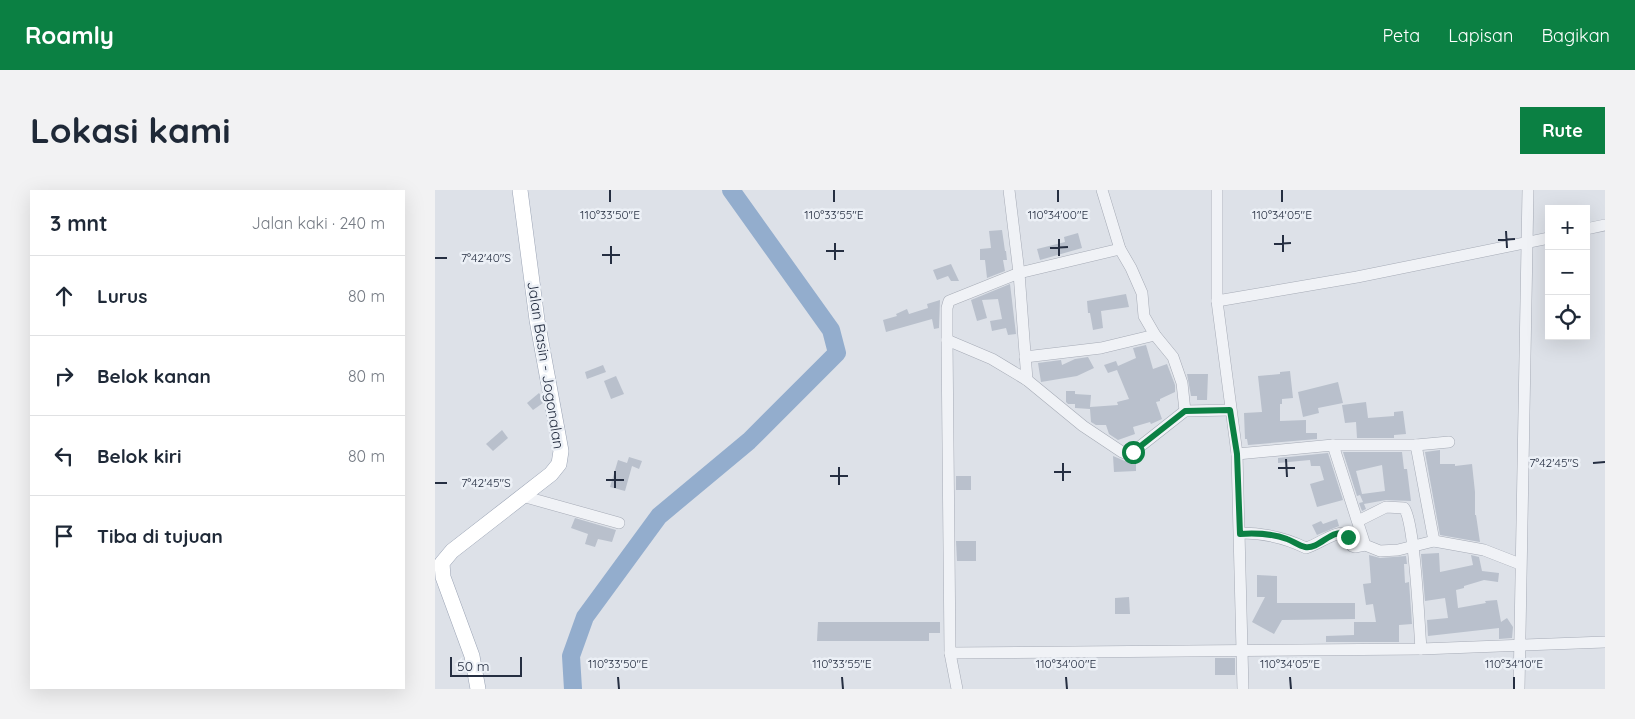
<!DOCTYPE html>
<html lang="id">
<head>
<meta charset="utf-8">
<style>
	body { margin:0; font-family:Quicksand,sans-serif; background:#f2f2f3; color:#1f2937 }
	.controls { position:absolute; right:15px; top:15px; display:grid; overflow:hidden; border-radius:0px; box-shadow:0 5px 20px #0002 }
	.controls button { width:45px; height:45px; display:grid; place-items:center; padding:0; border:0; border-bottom:1px solid #e0e1e3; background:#fff; color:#1f2937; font:25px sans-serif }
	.scale { position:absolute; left:15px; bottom:12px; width:72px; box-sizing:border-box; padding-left:5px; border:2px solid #252e41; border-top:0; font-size:14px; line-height:18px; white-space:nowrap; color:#252e41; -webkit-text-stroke:4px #ecf0f6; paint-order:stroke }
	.stop { position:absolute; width:15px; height:15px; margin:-11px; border:4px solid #0b8043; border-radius:50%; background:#fff }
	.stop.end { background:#0b8043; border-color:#fff; box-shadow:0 1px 5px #0008 }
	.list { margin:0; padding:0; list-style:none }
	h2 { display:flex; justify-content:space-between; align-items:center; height:65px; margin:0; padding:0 20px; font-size:21px }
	h2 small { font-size:16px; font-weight:400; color:#747a83 }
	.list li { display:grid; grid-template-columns:32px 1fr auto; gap:15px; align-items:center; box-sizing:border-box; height:80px; padding:0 20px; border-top:1px solid #e0e1e3 }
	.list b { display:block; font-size:19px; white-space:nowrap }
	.list em { font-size:16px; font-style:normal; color:#747a83 }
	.icon { flex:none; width:28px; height:28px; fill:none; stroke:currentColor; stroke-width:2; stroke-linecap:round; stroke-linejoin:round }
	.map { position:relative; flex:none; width:1170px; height:499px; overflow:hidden; border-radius:0px }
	header { display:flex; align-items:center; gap:30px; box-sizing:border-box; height:70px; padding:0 25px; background:#0b8043; color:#fff }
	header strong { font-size:24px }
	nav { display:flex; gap:28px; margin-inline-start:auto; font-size:18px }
	.intro { display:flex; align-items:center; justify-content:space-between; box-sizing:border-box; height:120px; padding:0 30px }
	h1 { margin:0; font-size:35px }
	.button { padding:12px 22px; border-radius:0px; background:#0b8043; color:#fff; font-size:18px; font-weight:700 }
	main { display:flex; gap:30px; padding:0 30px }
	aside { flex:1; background:#fff; border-radius:0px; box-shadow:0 5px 20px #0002 }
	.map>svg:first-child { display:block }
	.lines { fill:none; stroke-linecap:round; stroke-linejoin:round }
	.river { stroke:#93adcd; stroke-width:18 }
	.building { fill:#b9c0cc; fill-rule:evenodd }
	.minor-casing { stroke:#a6abb6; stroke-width:12 }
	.major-casing { stroke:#9ba4b5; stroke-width:16 }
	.minor { stroke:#f0f2f6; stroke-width:11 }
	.major { stroke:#fff; stroke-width:15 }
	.route { stroke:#0b8043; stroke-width:6 }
	.ticks { fill:none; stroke:#252e41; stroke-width:2 }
	.labels { text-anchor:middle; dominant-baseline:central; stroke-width:5; stroke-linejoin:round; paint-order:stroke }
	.street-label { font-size:15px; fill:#252e41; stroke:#ecf0f6 }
	.ticks-label { font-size:12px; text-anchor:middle; fill:#252e41; stroke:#ecf0f6; stroke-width:5; stroke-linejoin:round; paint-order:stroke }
</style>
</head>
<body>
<header>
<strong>Roamly</strong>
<nav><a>Peta</a><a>Lapisan</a><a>Bagikan</a></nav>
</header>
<div class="intro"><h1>Lokasi kami</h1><a class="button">Rute</a></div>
<main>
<aside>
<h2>3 mnt<small>Jalan kaki · 240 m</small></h2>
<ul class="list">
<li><svg class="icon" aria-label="ahead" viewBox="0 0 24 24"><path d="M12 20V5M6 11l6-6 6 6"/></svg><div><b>Lurus</b></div><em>80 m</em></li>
<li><svg class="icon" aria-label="right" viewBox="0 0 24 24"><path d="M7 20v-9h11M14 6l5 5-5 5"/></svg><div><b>Belok kanan</b></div><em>80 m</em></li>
<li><svg class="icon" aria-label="left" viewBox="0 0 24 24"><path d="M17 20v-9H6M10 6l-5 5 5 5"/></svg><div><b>Belok kiri</b></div><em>80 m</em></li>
<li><svg class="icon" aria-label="arrive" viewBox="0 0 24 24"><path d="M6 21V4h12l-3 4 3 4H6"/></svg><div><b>Tiba di tujuan</b></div></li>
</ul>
</aside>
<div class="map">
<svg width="1170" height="499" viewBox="0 0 1170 499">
	<rect width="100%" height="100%" fill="#dde1e8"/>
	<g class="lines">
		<!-- river -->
		<path class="river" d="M138 499 136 466 150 427 224 326 314 251 402 163 396 140 296 0"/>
	</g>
	<!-- building -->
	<g class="building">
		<path d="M567 40 570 61H571L572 70H568L570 81 552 88 550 70H545V59L556 58 554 41Z"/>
		<path d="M643 43 647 58 605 70 602 59 630 52 629 47Z"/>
		<path d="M516 74 524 91H516L513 86 502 90 498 80Z"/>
		<path d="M575 94 581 144 573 145 571 138 557 141 555 131 567 129 563 109 547 110 552 128 542 131 536 110Z"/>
		<path d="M691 104 694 117 666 121 668 138 658 140 655 123H653L652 111Z"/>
		<path d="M505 110 504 138 499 139 497 129 451 142 448 130 462 126 461 124 472 119 474 124 493 118 492 114Z"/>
		<path d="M711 155 718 179 732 174 740 195V202L725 209V211L721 212 727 229 716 234 715 232 698 237 700 244 683 250 674 244 671 235H661L656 232 655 219 640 218V214H633L631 212V201H640V204L656 205 655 217 683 215 682 212 694 209 682 180 673 183 669 175 681 171 683 176 701 168 698 158Z"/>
		<path d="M653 167 659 178 642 186 606 192 603 173 626 170 627 175 640 169Z"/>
		<path d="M168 175 171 182 152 189 150 182Z"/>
		<path d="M855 181 858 208 847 209V214H845V231L871 230V243H882V249L813 255 812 249H810L809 223 827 222 823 186 845 184V182Z"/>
		<path d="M752 184H773L772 210H762V206H756Z"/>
		<path d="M181 186 189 204 176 209 169 191Z"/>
		<path d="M903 192 908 213 883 218 884 223 868 227 863 202Z"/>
		<path d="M104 203 106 206 108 213 98 220 92 213Z"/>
		<path d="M931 212 933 228 959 226V222L968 221 971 244 959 245V248H922L921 232 910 233 907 215Z"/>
		<path d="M67 240 73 248 58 261 51 254Z"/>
		<path d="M1005 260V274H1020V276L1037 274 1040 302V325H1041L1045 352 1005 345 990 262Z"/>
		<path d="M908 262H967L969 279H972L976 311 951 310 929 314 931 319 927 321 924 313 928 312 925 305 922 306ZM947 275 950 301 927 304 921 281Z"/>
		<path d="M893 263 908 310 882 317 875 294 889 290 885 276H876L875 270 843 273V268Z"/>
		<path d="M678 266 690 271 701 269V281L679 282Z"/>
		<path d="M194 267 207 271 204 279 197 276 190 301 175 297 183 270 192 273Z"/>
		<rect x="521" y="286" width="15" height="14"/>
		<path d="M140 328 181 340 177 352 163 349 160 357 150 354 153 344 136 338Z"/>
		<path d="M902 329 904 336 882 345 877 335 886 331 888 334Z"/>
		<path d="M521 351H541V371H522Z"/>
		<path d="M1004 363 1005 382 1038 375 1036 365 1044 367 1047 381 1064 383 1063 392 1049 390 1029 396V398L1021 400 1023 418 1051 413 1050 411 1062 410 1066 432 1072 428 1078 437 1077 448 1064 449V438L993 446 992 430 1013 428 1010 408 990 411 986 364Z"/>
		<path d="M934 365 945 368 971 366 972 374H969L970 393 974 392 977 434 964 435V452H891V446L919 445V432H941L938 414 931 415 928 394 936 393Z"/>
		<path d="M822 385 842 386V413H920V429L847 430 839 444 817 432 830 407H822Z"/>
		<path d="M694 407 695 424H680V408Z"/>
		<path d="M383 432H505V443H494V451H382Z"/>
		<rect x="780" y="468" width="20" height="17"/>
	</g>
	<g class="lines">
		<defs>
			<g id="minor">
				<path d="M574 0 584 83 592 190"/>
				<path d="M667 0 685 59 696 78 707 103 709 126 720 145 738 167 747 193 750 221"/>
				<path d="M782 0V111L802 264 808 499"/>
				<path d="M1151 39 1170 35"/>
				<path d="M782 111 922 87 1114 48"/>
				<path d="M512 150 557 169 592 190 648 236 687 262 692 264 698 262 750 221 795 220"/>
				<path d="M590 167 666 158 720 145"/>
				<path d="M898 255 930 355 945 361 963 360 999 351 1049 360 1085 374"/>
				<path d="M981 255 999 351"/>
				<path d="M802 264 898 255H981L1014 252"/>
				<path d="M87 306 184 333"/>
				<path d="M923 331 951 317 969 318C980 332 984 435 986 459"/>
				<path d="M805 343C829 343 849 347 871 358 884 354 897 343 908 343L913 347 917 356 920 357 930 355"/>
				<path d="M515 463 986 459 1170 452"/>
				<path d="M522 499 515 463 512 150V118L514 111 584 83 685 59"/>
				<path d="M1084 499 1093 0"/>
			</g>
			<path id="major" d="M43 499 37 466 8 387 7 373 17 361 116 284 124 274 126 261 102 130 85 0"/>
		</defs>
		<!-- minor casing -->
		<use href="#minor" class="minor-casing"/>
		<!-- major casing -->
		<use href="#major" class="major-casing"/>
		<!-- minor -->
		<use href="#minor" class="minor"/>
		<!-- major -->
		<use href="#major" class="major"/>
	</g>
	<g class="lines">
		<!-- route -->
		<path class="route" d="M698 262 750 221 795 220 802 264 805 344C821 343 836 343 852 349 858 351 864 356 870 357 886 360 898 334 913 347"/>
	</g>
	<!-- ticks -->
	<path class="ticks" d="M175 0V12M399 0V12M623 0V12M847 0V12M1071 41 1072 58M848 45V62M624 49V66M1063 50 1080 49M400 53V70M839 54 856 53M176 56V74M615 58 633 57M391 61H409M167 65H185M0 68H12M851 269 852 287M628 273V291M1158 273 1170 272M404 277V295M843 278H860M180 281V298M619 282H636M395 286H413M171 290H189M0 293H12M183 487 184 499M407 487 408 499M631 487 632 499M855 487 856 499M1079 487V499"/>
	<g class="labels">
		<!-- street labels -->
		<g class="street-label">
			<text transform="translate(111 175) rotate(81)">Jalan Basin - Jogonalan</text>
		</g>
	</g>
	<g class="ticks-label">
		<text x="175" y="29">110°33'50"E</text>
		<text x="399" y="29">110°33'55"E</text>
		<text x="623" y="29">110°34'00"E</text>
		<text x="847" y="29">110°34'05"E</text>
		<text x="51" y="72">7°42'40"S</text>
		<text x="1119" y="277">7°42'45"S</text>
		<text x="51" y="297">7°42'45"S</text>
		<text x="183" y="478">110°33'50"E</text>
		<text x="407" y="478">110°33'55"E</text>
		<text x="631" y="478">110°34'00"E</text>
		<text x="855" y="478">110°34'05"E</text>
		<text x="1079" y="478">110°34'10"E</text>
	</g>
</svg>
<div class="controls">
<button>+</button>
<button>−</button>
<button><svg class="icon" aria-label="locate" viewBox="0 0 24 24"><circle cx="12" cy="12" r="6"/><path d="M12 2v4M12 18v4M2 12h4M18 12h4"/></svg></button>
</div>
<div class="scale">50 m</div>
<div class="stop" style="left:698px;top:262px"></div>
<div class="stop end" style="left:913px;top:347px"></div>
</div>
</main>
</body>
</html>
